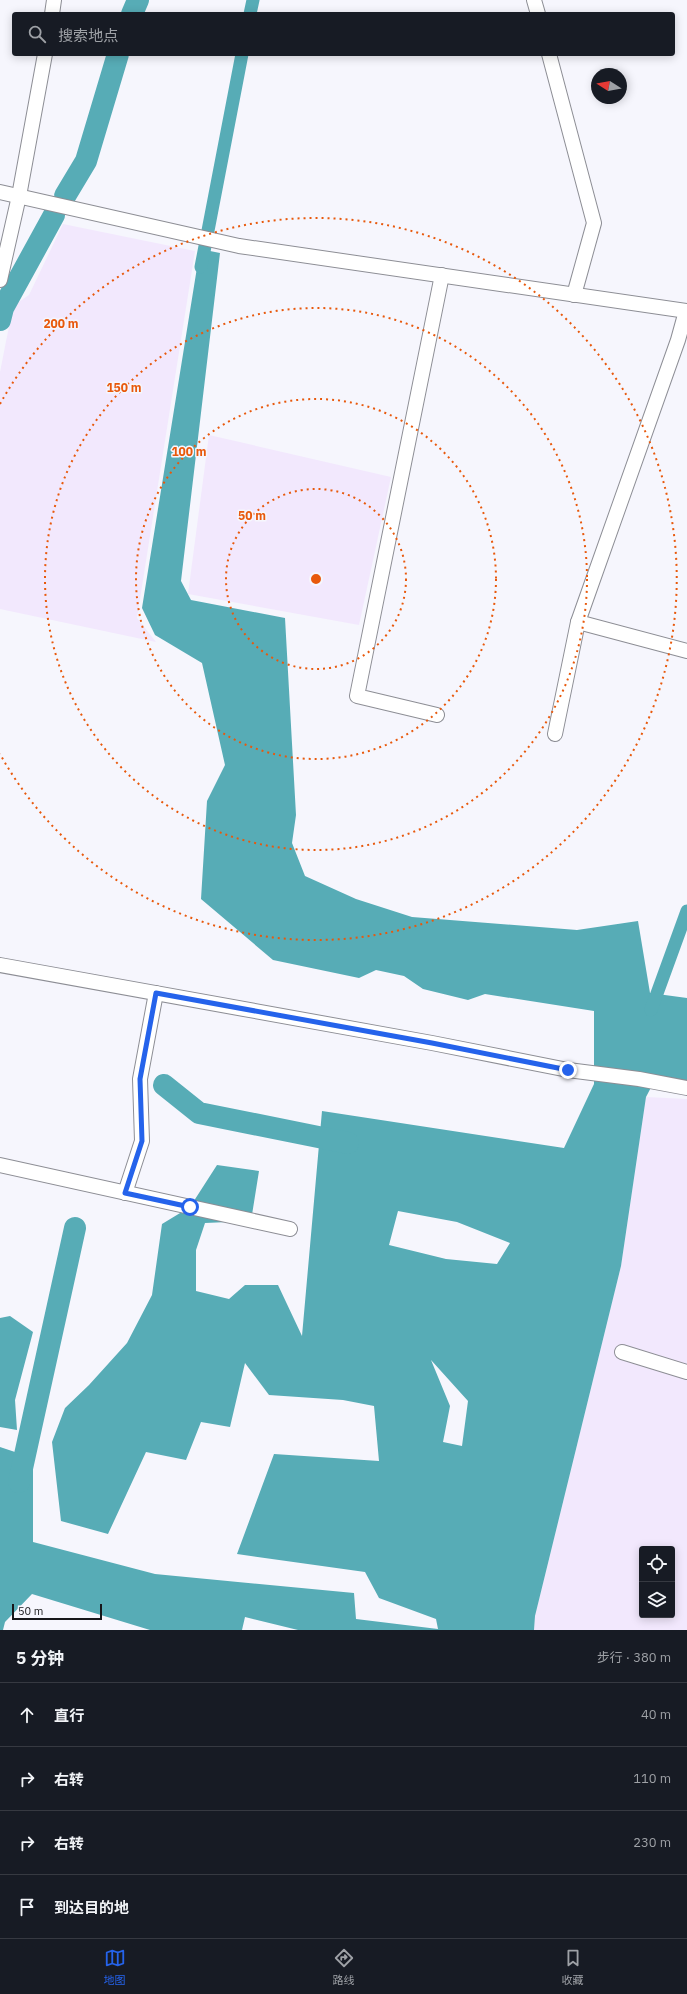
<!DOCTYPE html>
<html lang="zh">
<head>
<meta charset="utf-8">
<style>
	body { margin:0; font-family:"IBM Plex Sans","Noto Sans SC",sans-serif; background:#242831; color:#f1f3f6 }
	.controls { position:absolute; right:12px; bottom:12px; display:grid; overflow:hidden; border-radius:4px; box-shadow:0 2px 10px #0003 }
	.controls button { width:36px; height:36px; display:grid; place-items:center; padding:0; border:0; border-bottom:1px solid #363941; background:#171b24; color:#f1f3f6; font:20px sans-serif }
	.compass { position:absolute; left:591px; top:68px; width:36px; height:36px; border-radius:50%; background:#171b24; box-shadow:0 2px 10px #0003; rotate:281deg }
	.scale { position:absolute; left:12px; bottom:10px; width:90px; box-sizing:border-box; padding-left:4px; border:2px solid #17171a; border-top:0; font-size:11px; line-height:14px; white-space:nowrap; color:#17171a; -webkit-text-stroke:3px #f6f6fd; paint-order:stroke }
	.stop { position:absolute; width:12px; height:12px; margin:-9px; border:3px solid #2563eb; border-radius:50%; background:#fff }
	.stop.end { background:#2563eb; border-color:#fff; box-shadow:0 1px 4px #0008 }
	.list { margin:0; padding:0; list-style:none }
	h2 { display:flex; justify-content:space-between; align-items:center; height:52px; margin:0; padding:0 16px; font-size:17px }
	h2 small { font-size:13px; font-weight:400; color:#9ea1a6 }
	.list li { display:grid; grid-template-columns:26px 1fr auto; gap:12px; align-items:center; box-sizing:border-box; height:64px; padding:0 16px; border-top:1px solid #363941 }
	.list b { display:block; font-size:15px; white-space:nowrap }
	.list em { font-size:13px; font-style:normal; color:#9ea1a6 }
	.icon { flex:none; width:22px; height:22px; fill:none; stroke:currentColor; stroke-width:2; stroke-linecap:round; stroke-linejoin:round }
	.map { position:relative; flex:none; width:687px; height:1630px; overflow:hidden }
	.search { position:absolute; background:#171b24; box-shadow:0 2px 10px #0003; left:12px; right:12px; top:12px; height:44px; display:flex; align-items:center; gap:10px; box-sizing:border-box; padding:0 14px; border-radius:4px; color:#9ea1a6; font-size:15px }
	.sheet { height:308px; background:#171b24 }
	nav { display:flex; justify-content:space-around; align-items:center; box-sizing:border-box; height:56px; border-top:1px solid #363941; background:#171b24; font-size:11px; color:#9ea1a6 }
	nav a { display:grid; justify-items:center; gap:2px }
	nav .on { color:#2563eb }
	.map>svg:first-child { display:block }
	.industrial { fill:#f2e8fd; fill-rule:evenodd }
	.water { fill:#57acb6; fill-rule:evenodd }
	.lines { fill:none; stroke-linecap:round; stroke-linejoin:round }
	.canal { stroke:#57acb6; stroke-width:13 }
	.river { stroke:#57acb6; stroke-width:22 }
	.minor-casing { stroke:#8d8e95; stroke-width:16 }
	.minor { stroke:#fff; stroke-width:14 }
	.route { stroke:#2563eb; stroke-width:5 }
	.ring { fill:none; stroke:#e8590c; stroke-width:2; stroke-dasharray:2 4 }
	.centre { fill:#e8590c; stroke:#f6f6fd; stroke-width:2 }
	.ring-label { font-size:12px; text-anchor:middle; font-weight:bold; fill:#e8590c; stroke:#f6f6fd; stroke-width:3; stroke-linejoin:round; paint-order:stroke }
</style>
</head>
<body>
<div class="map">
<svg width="687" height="1630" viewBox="0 0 687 1630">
	<rect width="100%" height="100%" fill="#f6f6fd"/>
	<!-- industrial -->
	<g class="industrial">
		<path d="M63 224 195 251 137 618 156 642 0 609V372L13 306 29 295Z"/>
		<path d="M209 435 391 477 359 625 188 594Z"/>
		<path d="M646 1097 687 1099V1630H534L535 1616 621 1266ZM642 1549H672V1615H642Z"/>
	</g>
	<!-- water -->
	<g class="water">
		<path d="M200 249 220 253 181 581 191 600 285 618 296 815 292 843 305 876 356 899 412 917 577 930 638 921 650 993 687 998V1082L657 1076 646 1097 621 1266 535 1616 534 1630H298L245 1617 242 1630H150L32 1594 5 1622 3 1630H0V1447L33 1458V1542L155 1574 354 1593 356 1619 438 1629 436 1619 379 1598 365 1572 237 1554 274 1454 379 1461 374 1406 343 1400 269 1395 245 1363 230 1427 201 1422 186 1460 146 1452 108 1534 61 1521 52 1442 65 1408 89 1385 127 1343 152 1295 162 1224 190 1207 217 1165 259 1171 251 1221 205 1223 196 1250V1291L229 1299 245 1285H278L302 1336 322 1111 564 1148 594 1084V1011L485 994 468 1000 423 989 404 976 376 970 359 978 273 960 201 899 207 801 225 765 202 663 155 635 142 608ZM398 1211 457 1222 510 1243 497 1264 446 1259 389 1245ZM431 1360 468 1401 462 1446 443 1442 450 1406Z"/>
		<path d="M10 1316 33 1332 15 1400 17 1430 0 1427V1318Z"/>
	</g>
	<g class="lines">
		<!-- canal -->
		<g class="canal">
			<path d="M250 14 253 0"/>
			<path d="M201 267 242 54"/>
			<path d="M651 1010 687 911"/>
		</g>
		<!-- river -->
		<g class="river">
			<path d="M132 14 138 0"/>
			<path d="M65 196 86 161 118 54"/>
			<path d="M0 320 3 308 54 215"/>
			<path d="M164 1085 199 1113 348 1143"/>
			<path d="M19 1482 75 1228"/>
		</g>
		<defs>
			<g id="minor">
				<path d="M534 0 538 14"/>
				<path d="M52 14 54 0"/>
				<path d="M549 54 594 223 574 295"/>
				<path d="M0 192 239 246 687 311"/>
				<path d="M0 280 19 196 45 54"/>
				<path d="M578 622 687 651"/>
				<path d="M437 715 357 696 442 275"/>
				<path d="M555 734 578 622 678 340 686 311"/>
				<path d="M0 965 432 1043 568 1070 639 1079 687 1088"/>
				<path d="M0 1165 290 1229"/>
				<path d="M125 1193 142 1141 140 1079 156 993"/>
				<path d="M622 1352 687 1372"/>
			</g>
		</defs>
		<!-- minor casing -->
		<use href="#minor" class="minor-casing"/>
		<!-- minor -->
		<use href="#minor" class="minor"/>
	</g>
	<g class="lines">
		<!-- route -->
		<path class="route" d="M190 1207 125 1193 142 1141 140 1079 156 993 432 1043 568 1070"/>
	</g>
	<!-- distance rings -->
	<g class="ring">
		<circle cx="316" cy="579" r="90"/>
		<circle cx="316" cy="579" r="180"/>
		<circle cx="316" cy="579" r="271"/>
		<path d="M0 404A361 361 0 1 1 0 754"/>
	</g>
	<circle cx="316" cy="579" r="6" class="centre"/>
	<g class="ring-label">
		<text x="61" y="328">200 m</text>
		<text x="124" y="392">150 m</text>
		<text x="189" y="456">100 m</text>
		<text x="252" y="520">50 m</text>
	</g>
</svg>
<div class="controls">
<button><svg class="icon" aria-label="locate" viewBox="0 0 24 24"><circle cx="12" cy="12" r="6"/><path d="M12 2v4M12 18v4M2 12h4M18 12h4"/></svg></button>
<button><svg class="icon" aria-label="layers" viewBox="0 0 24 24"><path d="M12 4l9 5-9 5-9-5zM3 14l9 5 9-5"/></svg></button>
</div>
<svg class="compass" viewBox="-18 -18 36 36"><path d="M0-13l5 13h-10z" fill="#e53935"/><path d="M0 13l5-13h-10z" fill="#9ea1a6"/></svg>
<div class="scale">50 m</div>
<div class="stop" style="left:190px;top:1207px"></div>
<div class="stop end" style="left:568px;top:1070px"></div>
<div class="search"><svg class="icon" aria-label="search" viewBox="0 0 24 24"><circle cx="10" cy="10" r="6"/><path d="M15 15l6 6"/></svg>搜索地点</div>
</div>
<section class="sheet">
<h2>5 分钟<small>步行 · 380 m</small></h2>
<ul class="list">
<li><svg class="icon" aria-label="ahead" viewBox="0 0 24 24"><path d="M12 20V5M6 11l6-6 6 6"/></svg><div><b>直行</b></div><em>40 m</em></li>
<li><svg class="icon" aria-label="right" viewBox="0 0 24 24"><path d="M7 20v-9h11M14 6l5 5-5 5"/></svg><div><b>右转</b></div><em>110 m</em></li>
<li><svg class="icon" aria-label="right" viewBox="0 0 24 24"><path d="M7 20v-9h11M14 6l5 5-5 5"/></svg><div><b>右转</b></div><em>230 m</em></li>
<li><svg class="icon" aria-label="arrive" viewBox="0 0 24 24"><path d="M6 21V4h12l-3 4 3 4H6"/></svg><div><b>到达目的地</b></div></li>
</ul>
</section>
<nav>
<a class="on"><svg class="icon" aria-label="map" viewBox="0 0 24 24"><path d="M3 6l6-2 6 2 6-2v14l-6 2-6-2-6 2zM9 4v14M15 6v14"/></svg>地图</a>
<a><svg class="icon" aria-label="directions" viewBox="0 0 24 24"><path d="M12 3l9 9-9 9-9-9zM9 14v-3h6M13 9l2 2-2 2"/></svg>路线</a>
<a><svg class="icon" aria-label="saved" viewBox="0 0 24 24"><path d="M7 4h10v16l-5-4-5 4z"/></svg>收藏</a>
</nav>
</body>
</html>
